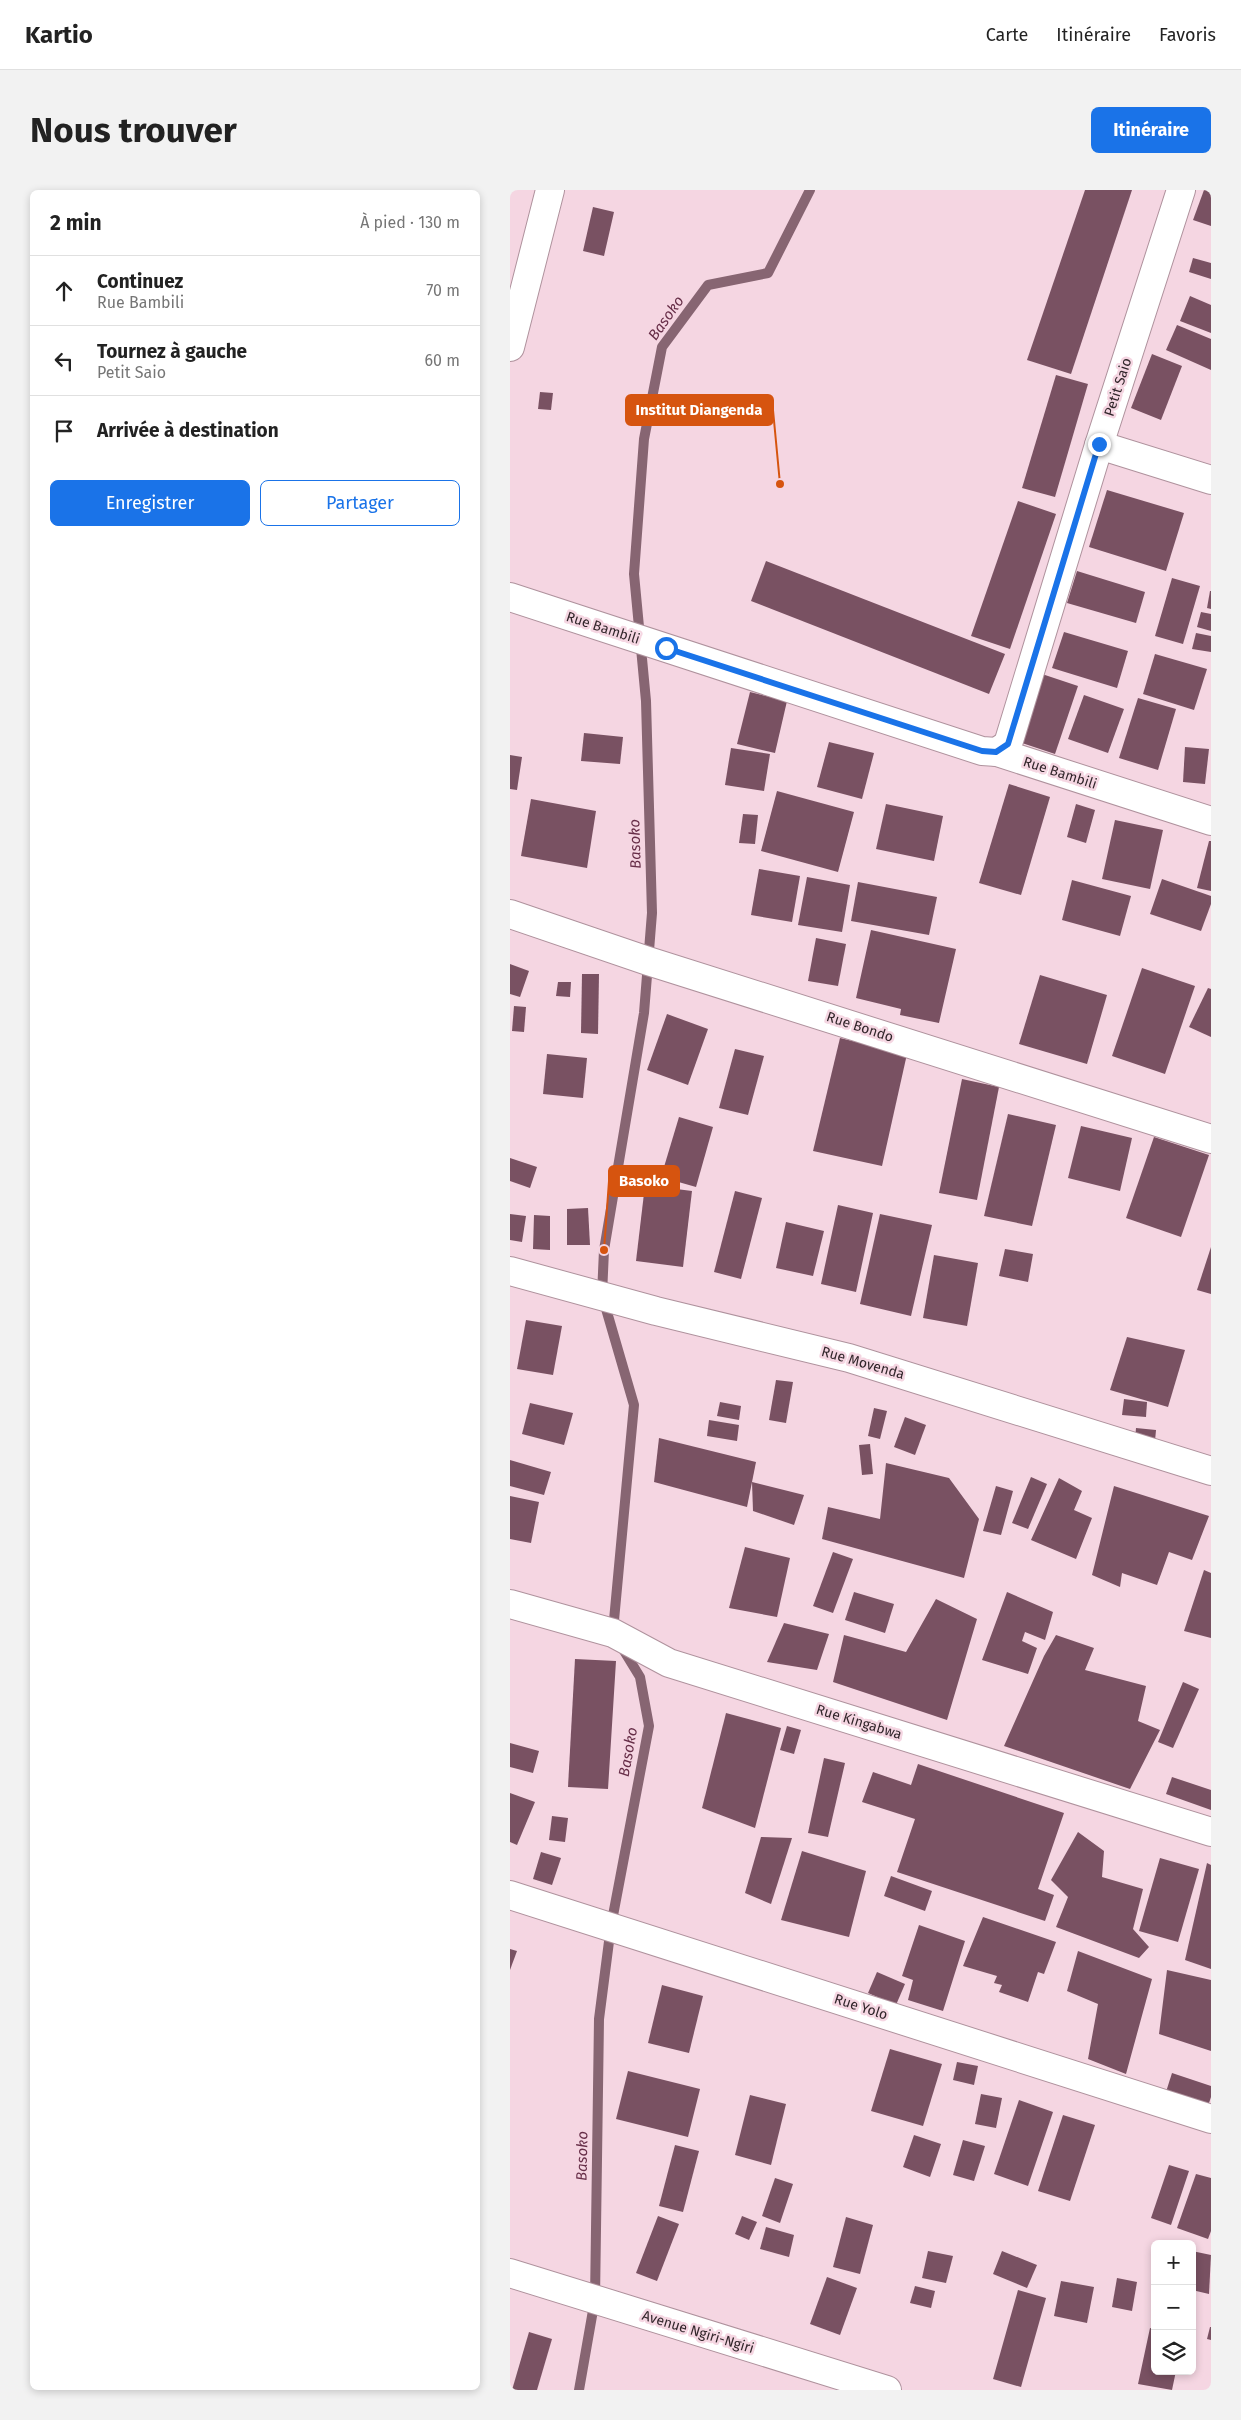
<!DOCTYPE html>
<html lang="fr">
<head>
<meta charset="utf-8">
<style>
	body { margin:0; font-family:"Fira Sans",sans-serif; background:#f2f2f2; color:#222 }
	.controls { position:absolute; right:15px; bottom:15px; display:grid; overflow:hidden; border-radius:8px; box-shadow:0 2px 8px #0003 }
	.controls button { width:45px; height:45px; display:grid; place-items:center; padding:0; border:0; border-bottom:1px solid #e0e0e0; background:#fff; color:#222; font:25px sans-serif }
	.stop { position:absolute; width:15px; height:15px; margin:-11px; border:4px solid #1a73e8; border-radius:50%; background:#fff }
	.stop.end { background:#1a73e8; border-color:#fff; box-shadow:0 1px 5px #0008 }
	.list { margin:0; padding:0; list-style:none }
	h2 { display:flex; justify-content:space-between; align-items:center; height:65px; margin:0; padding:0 20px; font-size:21px }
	h2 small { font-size:16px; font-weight:400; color:#767676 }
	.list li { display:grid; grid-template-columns:32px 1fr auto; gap:15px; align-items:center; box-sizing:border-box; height:70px; padding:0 20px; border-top:1px solid #e0e0e0 }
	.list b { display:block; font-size:19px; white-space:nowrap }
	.list p { margin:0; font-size:16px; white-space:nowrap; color:#767676 }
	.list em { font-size:16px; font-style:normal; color:#767676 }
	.actions { display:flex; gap:10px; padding:15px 20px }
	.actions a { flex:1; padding:11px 0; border:1px solid #1a73e8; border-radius:8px; text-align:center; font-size:18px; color:#1a73e8 }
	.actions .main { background:#1a73e8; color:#fff }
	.icon { flex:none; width:28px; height:28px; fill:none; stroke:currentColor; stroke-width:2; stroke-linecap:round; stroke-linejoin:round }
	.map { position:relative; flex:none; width:701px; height:2200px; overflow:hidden; border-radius:8px }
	header { display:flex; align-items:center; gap:30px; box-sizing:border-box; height:70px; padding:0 25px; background:#fff; border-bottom:1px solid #e0e0e0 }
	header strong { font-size:24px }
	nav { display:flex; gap:28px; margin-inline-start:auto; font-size:18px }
	.intro { display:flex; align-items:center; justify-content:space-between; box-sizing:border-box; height:120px; padding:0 30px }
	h1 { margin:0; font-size:35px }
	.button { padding:12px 22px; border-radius:8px; background:#1a73e8; color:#fff; font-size:18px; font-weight:700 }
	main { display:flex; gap:30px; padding:0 30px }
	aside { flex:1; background:#fff; border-radius:8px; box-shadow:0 2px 8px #0003 }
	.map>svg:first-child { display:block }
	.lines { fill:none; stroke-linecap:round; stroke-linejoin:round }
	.stream { stroke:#876572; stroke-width:10 }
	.building { fill:#795162 }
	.street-casing { stroke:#af929d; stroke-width:30 }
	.secondary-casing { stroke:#af929d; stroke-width:30 }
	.highway-casing { stroke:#af929d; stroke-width:30 }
	.street { stroke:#fff; stroke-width:28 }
	.secondary { stroke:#fff; stroke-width:28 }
	.highway { stroke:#fff; stroke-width:28 }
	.route { stroke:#1a73e8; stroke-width:6 }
	.labels { text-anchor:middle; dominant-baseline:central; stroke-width:5; stroke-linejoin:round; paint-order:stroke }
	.street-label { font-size:14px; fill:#32262b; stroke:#f5d6e2 }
	.water-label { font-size:15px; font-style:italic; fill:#672e48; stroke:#f5d6e2 }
	.leader { fill:none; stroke:#d6540f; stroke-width:2 }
	.callout-dot { fill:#d6540f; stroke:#f5d6e2; stroke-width:2 }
	.callout { fill:#d6540f; stroke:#d6540f; stroke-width:2 }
	.callout-label { font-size:15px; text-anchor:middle; font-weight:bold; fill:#fff }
</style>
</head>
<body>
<header>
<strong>Kartio</strong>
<nav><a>Carte</a><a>Itinéraire</a><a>Favoris</a></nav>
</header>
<div class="intro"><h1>Nous trouver</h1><a class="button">Itinéraire</a></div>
<main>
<aside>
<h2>2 min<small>À pied · 130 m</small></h2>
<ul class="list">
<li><svg class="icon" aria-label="ahead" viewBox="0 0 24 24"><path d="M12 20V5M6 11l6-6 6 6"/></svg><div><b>Continuez</b><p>Rue Bambili</p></div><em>70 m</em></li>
<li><svg class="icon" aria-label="left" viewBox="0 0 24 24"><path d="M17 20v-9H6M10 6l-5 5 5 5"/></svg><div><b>Tournez à gauche</b><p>Petit Saio</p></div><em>60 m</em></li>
<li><svg class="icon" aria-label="arrive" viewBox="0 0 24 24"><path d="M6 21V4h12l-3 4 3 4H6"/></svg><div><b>Arrivée à destination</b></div></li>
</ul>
<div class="actions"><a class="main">Enregistrer</a><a>Partager</a></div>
</aside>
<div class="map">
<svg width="701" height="2200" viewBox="0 0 701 2200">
	<rect width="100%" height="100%" fill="#f5d6e2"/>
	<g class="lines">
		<!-- stream -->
		<g class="stream">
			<path d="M103 1441 124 1215 92 1105 94 1060 134 823 142 723 136 511 124 384 134 249 152 157 198 95 258 83 300 0"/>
			<path d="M69 2200 85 2109 89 1829 101 1736 139 1536 130 1487 111 1456"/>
		</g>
	</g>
	<!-- building -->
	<g class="building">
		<path d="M575 0H622L561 184 517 170Z"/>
		<path d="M694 0H701V36L683 30Z"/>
		<path d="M83 17 104 22 94 66 73 61Z"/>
		<path d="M683 68 701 73V89L679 82Z"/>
		<path d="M680 106 701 115V143L670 131Z"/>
		<path d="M667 135 701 149V180L656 160Z"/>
		<path d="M642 164 672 176 651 230 621 218Z"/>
		<path d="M546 185 578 194 545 307 512 298Z"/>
		<path d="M30 202 43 203 41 220 28 219Z"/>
		<path d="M597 300 674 323 656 381 579 357Z"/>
		<path d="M508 311 546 324 500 459 461 446Z"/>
		<path d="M256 371 495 464 479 504 241 411Z"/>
		<path d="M567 381 635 402 626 433 557 413Z"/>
		<path d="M662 388 690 396 673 454 645 446Z"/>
		<path d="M700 401H701V419L697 418Z"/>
		<path d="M691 422 701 424V441L687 437Z"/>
		<path d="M554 442 618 461 607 498 542 478Z"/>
		<path d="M686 443 701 446V462L682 459Z"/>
		<path d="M645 464 697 479 684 520 633 504Z"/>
		<path d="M532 484 568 496 545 564 509 552Z"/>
		<path d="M240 502 277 511 265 563 227 554Z"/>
		<path d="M574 505 614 519 598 563 558 549Z"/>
		<path d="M628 508 666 519 648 580 609 568Z"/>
		<path d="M74 543 113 547 110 574 71 571Z"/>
		<path d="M319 552 364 563 352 609 307 597Z"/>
		<path d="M675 557 699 559 695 594 673 592Z"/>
		<path d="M221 558 260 564 254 601 215 595Z"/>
		<path d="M0 565 12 567 7 600 0 599Z"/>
		<path d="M499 594 540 607 511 705 469 693Z"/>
		<path d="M267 601 344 622 328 682 251 661Z"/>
		<path d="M21 609 86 621 77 678 11 666Z"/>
		<path d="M376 614 433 626 424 671 366 659Z"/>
		<path d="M566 614 585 620 576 653 557 647Z"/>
		<path d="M233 624 248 625 245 654 229 653Z"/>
		<path d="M605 630 653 640 640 699 592 689Z"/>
		<path d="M699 651H701V701L687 698Z"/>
		<path d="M249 679 290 686 282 732 241 725Z"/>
		<path d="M297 687 340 695 332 742 288 735Z"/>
		<path d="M652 689 701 706V714L691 741 640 724Z"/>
		<path d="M562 690 621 706 610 746 552 730Z"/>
		<path d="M348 692 427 707 419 745 341 731Z"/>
		<path d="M361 740 446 759 429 833 390 825 391 819 346 808Z"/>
		<path d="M306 748 336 754 328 796 298 791Z"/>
		<path d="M0 774 19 781 10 807 0 804Z"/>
		<path d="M632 778 685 796 655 884 602 866Z"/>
		<path d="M72 784H89L88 844 71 843Z"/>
		<path d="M530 785 597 805 577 874 509 854Z"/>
		<path d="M48 792H61L60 807 46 806Z"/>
		<path d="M698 798 701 799V847L679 837Z"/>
		<path d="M4 816 16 817 14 842 2 841Z"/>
		<path d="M157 824 198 839 178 895 137 880Z"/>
		<path d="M330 848 397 864 372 976 303 961Z"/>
		<path d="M225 859 254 866 238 925 209 918Z"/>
		<path d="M37 864 77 868 73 908 33 904Z"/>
		<path d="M452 889 489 897 467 1010 429 1003Z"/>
		<path d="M498 924 546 935 522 1036 474 1026Z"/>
		<path d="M169 927 203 937 186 997 151 987Z"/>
		<path d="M571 936 622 948 610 1001 558 988Z"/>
		<path d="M644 947 699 965 671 1047 616 1028Z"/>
		<path d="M0 968 27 977 20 998 0 991Z"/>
		<path d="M135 995 182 1001 173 1077 126 1071Z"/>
		<path d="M225 1001 252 1008 231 1089 204 1082Z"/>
		<path d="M328 1015 363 1023 346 1102 311 1094Z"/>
		<path d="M78 1018 80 1055H57V1019Z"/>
		<path d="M0 1024 16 1026 12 1052 0 1050Z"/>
		<path d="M370 1024 422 1035 401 1126 350 1114Z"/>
		<path d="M24 1025 40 1026V1060L23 1059Z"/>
		<path d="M276 1032 314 1041 303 1086 266 1078Z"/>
		<path d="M701 1057V1104L687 1100Z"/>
		<path d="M495 1059 523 1064 518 1092 489 1086Z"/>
		<path d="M424 1065 468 1073 457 1136 413 1128Z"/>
		<path d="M16 1130 52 1136 43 1185 7 1179Z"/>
		<path d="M617 1147 675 1160 658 1217 600 1200Z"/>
		<path d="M266 1190 283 1192 276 1233 259 1230Z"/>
		<path d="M614 1209 637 1212 636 1227 612 1225Z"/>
		<path d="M210 1212 231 1216 229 1230 207 1226Z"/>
		<path d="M20 1213 63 1223 54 1255 12 1244Z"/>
		<path d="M364 1218 377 1221 370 1249 358 1246Z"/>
		<path d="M395 1227 416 1235 405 1265 384 1257Z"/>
		<path d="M199 1230 229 1235 227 1251 197 1246Z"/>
		<path d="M626 1238 646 1240 645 1251 625 1249Z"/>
		<path d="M149 1248 246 1272 237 1317 144 1292Z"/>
		<path d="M360 1254 363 1284 352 1285 349 1255Z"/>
		<path d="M0 1270 41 1282 34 1305 0 1296Z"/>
		<path d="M376 1273 439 1288 469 1329 454 1388 312 1349 318 1317 370 1329Z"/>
		<path d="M521 1287 537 1294 518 1339 502 1333Z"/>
		<path d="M549 1288 572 1301 564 1320 582 1328 566 1369 521 1350Z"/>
		<path d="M242 1292 294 1305 284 1335 243 1321Z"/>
		<path d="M486 1296 503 1301 491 1345 473 1341Z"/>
		<path d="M604 1296 699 1326 682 1370 659 1362 647 1395 612 1383 610 1397 582 1385Z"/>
		<path d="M0 1306 29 1312 21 1353 0 1349Z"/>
		<path d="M235 1357 280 1368 267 1427 219 1418Z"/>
		<path d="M323 1362 343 1369 323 1423 303 1416Z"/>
		<path d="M694 1380 701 1383V1448L674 1441Z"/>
		<path d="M344 1402 384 1414 375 1443 335 1430Z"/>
		<path d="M497 1402 543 1422 535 1450 515 1442 512 1451 527 1458 518 1484 472 1470Z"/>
		<path d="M426 1409 467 1429 437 1530 323 1492 334 1445 396 1462Z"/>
		<path d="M274 1433 319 1444 307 1480 257 1472Z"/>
		<path d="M546 1445 584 1458 575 1480 636 1496 628 1531 650 1540 620 1599 494 1556 534 1466Z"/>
		<path d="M65 1469 106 1471 98 1599 58 1597Z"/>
		<path d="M673 1492 689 1499 663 1558 648 1552Z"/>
		<path d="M216 1523 271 1538 245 1638 192 1618Z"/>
		<path d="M277 1536 291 1540 284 1564 270 1560Z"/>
		<path d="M0 1553 29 1561 23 1583 0 1577Z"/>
		<path d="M314 1568 335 1573 318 1647 298 1643Z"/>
		<path d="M408 1574 554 1623 528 1699 544 1705 535 1731 387 1682 405 1629 352 1612 363 1582 401 1595Z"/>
		<path d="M662 1587 701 1600V1620L656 1604Z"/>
		<path d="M0 1603 25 1612 7 1655 0 1652Z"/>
		<path d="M42 1626 58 1628 55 1652 39 1650Z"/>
		<path d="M568 1642 594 1661 592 1687 633 1699 623 1739 639 1757 629 1768 546 1737 558 1707 541 1690Z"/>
		<path d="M251 1647 282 1648 261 1714 235 1703Z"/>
		<path d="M292 1661 356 1681 339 1747 271 1730Z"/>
		<path d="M31 1662 51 1668 42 1695 23 1689Z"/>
		<path d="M650 1668 689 1679 668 1752 629 1741Z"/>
		<path d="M697 1673 701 1675V1779L675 1770Z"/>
		<path d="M381 1686 422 1701 415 1721 374 1706Z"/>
		<path d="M473 1727 546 1752 534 1784 528 1782 518 1812 489 1802 492 1795 484 1793 487 1786 453 1776Z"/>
		<path d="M409 1735 455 1751 433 1821 398 1810 403 1790 392 1786Z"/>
		<path d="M0 1759 7 1761 0 1780Z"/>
		<path d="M568 1761 642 1789 616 1884 578 1869 588 1814 557 1801Z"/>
		<path d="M657 1780 701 1790V1861L649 1844Z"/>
		<path d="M367 1782 395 1794 386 1815 358 1803Z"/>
		<path d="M152 1795 193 1806 179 1863 138 1853Z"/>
		<path d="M380 1859 432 1874 413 1936 361 1921Z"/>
		<path d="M447 1872 468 1876 464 1895 443 1890Z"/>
		<path d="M118 1881 190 1899 178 1947 106 1929Z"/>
		<path d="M662 1883 701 1896V1907L697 1919 655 1905Z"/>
		<path d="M471 1904 492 1908 486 1938 465 1934Z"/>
		<path d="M240 1905 276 1914 261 1975 225 1965Z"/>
		<path d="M509 1910 543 1922 518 1996 484 1984Z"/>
		<path d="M553 1925 585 1935 560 2011 528 2001Z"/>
		<path d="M404 1945 431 1954 420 1987 393 1977Z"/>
		<path d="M453 1950 475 1956 464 1991 443 1985Z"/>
		<path d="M165 1955 189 1961 173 2022 149 2016Z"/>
		<path d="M659 1975 679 1981 661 2035 641 2028Z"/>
		<path d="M686 1984 701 1988V2041L698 2049 667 2038Z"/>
		<path d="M265 1988 283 1994 270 2033 252 2026Z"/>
		<path d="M148 2026 169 2034 147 2091 126 2083Z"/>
		<path d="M232 2026 247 2032 239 2050 225 2044Z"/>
		<path d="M336 2027 363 2035 350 2084 323 2077Z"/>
		<path d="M256 2037 284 2045 279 2067 250 2059Z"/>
		<path d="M418 2061 443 2066 436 2093 412 2088Z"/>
		<path d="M492 2061 527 2075 517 2098 483 2084Z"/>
		<path d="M682 2061 701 2065 699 2104 682 2100Z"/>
		<path d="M317 2087 347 2098 330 2145 300 2134Z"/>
		<path d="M607 2088 627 2092 622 2121 602 2117Z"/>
		<path d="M551 2091 584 2097 577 2133 544 2126Z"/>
		<path d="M405 2096 425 2101 421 2118 400 2113Z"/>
		<path d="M508 2100 536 2108 511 2197 483 2189Z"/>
		<path d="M700 2137H701V2150L697 2149Z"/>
		<path d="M640 2138 645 2139V2181H666L662 2200 628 2194Z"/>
		<path d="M19 2142 42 2149 27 2200H2Z"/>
	</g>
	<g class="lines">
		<defs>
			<g id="street">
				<path d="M589 255 701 290"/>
				<path d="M0 407 472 561 487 562 701 631"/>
				<path d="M487 562 498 554 589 255 671 0"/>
				<path d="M0 724 138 771 701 949"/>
				<path d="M0 1081 146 1121 339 1168 701 1281"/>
				<path d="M0 1414 103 1443 159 1473 701 1642"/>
				<path d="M0 1705 701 1929"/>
			</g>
			<path id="secondary" d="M0 2083 377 2200"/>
			<path id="highway" d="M0 157 40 0"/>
		</defs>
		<!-- street casing -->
		<use href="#street" class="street-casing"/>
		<!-- secondary casing -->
		<use href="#secondary" class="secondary-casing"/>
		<!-- highway casing -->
		<use href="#highway" class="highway-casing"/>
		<!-- street -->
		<use href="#street" class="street"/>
		<!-- secondary -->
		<use href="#secondary" class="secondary"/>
		<!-- highway -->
		<use href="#highway" class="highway"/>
	</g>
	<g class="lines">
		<!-- route -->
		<path class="route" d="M156 458 472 561 486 562 498 554 589 254"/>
	</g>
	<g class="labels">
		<!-- street labels -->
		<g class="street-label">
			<text transform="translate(608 197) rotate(-72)">Petit Saio</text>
			<text transform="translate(93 438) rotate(18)">Rue Bambili</text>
			<text transform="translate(550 583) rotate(18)">Rue Bambili</text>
			<text transform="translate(350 837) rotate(18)">Rue Bondo</text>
			<text transform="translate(353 1173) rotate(16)">Rue Movenda</text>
			<text transform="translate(349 1532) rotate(17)">Rue Kingabwa</text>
			<text transform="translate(351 1817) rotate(18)">Rue Yolo</text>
			<text transform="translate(188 2142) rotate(17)">Avenue Ngiri-Ngiri</text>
		</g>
		<!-- water labels -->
		<g class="water-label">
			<text transform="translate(156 128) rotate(-55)">Basoko</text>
			<text transform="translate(125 654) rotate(-92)">Basoko</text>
			<text transform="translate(118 1562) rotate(-80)">Basoko</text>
			<text transform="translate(72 1966) rotate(-89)">Basoko</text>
		</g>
	</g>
	<!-- callouts -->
	<path class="leader" d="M270 294L263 220M94 1060L99 991"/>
	<g class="callout-dot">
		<circle cx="270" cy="294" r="5"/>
		<circle cx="94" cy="1060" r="5"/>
	</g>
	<g class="callout">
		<rect x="116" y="205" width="147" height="30" rx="5"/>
		<rect x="99" y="976" width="70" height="30" rx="5"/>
	</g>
	<g class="callout-label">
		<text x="189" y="225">Institut Diangenda</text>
		<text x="134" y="996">Basoko</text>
	</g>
</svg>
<div class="controls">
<button>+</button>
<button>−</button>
<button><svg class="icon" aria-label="layers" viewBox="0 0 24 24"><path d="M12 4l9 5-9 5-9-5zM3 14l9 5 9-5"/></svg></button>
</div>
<div class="stop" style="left:156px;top:458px"></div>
<div class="stop end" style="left:589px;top:254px"></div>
</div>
</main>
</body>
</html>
